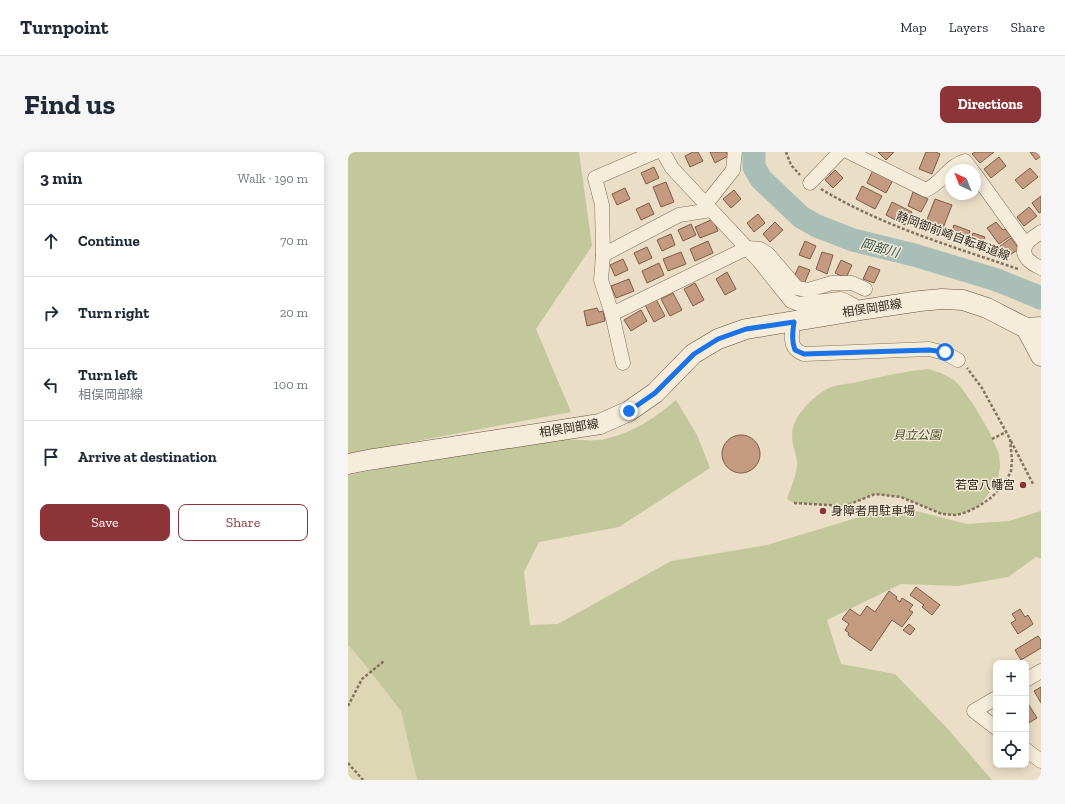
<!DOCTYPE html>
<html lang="en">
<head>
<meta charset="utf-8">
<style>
	body { margin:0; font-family:"Zilla Slab","Noto Sans JP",serif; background:#f6f6f7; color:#1f2937 }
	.controls { position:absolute; right:12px; bottom:12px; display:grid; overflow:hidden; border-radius:8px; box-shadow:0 2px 10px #0003 }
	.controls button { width:36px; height:36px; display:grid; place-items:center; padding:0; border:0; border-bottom:1px solid #e0e1e3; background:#fff; color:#1f2937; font:20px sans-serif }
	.compass { position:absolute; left:597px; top:12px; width:36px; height:36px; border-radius:50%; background:#fff; box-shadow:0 2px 10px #0003; rotate:317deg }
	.stop { position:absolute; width:12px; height:12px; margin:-9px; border:3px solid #1a73e8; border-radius:50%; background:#fff }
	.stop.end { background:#1a73e8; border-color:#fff; box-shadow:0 1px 4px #0008 }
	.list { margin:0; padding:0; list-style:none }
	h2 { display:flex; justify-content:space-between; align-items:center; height:52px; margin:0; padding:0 16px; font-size:17px }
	h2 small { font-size:13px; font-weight:400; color:#747a83 }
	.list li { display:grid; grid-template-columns:26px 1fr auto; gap:12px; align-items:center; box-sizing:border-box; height:72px; padding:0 16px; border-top:1px solid #e0e1e3 }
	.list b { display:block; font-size:15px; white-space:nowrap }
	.list p { margin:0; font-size:13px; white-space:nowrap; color:#747a83 }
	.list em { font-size:13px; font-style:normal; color:#747a83 }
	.actions { display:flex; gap:8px; padding:12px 16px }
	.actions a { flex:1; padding:9px 0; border:1px solid #8c3437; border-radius:8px; text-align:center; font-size:14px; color:#8c3437 }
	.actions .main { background:#8c3437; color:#fff }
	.icon { flex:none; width:22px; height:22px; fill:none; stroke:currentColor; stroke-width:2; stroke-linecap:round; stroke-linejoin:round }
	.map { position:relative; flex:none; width:693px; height:628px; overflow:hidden; border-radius:8px }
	header { display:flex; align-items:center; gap:24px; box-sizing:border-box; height:56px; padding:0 20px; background:#fff; border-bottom:1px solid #e0e1e3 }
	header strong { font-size:19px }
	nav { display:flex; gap:22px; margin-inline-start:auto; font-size:14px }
	.intro { display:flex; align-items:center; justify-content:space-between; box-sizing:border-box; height:96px; padding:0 24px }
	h1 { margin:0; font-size:28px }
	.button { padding:10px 18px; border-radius:8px; background:#8c3437; color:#fff; font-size:14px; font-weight:700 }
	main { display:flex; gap:24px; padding:0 24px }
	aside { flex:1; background:#fff; border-radius:8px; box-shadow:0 2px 10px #0003 }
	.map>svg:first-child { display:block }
	.farmland { fill:#ded7b5 }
	.green { fill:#c3c79c }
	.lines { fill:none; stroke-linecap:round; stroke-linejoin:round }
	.river { stroke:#a8beb7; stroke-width:23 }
	.building { fill:#c49b81; stroke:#805c46 }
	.street-casing { stroke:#83715e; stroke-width:15 }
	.secondary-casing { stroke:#655241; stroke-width:21 }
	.path { stroke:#83715e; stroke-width:2.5; stroke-dasharray:3 2; stroke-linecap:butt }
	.street { stroke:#f5ecd9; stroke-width:14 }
	.secondary { stroke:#f5ecd9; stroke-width:20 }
	.route { stroke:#1a73e8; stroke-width:5 }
	.poi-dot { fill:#8c3437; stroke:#f2e9d6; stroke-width:1.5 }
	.labels { text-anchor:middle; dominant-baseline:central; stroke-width:3; stroke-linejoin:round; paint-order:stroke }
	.street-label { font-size:12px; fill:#352a20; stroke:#f2e9d6 }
	.park-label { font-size:12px; font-style:italic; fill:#475029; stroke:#f2e9d6 }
	.poi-label { font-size:12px; fill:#352a20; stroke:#f2e9d6; text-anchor:end }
	.water-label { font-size:13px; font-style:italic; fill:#315350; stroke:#f2e9d6 }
</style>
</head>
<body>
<header>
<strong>Turnpoint</strong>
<nav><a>Map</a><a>Layers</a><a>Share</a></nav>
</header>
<div class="intro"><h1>Find us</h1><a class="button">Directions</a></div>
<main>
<aside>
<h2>3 min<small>Walk · 190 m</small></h2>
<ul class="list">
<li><svg class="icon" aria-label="ahead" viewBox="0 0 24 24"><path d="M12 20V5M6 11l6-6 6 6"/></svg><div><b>Continue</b></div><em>70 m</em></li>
<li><svg class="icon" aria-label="right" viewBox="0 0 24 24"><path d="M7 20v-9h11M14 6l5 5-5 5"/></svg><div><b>Turn right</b></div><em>20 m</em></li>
<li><svg class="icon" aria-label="left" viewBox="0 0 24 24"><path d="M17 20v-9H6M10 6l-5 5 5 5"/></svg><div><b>Turn left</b><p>相俣岡部線</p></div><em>100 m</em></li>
<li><svg class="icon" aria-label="arrive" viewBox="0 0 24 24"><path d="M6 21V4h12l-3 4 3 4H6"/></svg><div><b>Arrive at destination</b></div></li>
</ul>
<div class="actions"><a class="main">Save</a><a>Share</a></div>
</aside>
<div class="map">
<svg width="693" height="628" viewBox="0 0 693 628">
	<rect width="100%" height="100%" fill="#eadec7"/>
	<!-- farmland -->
	<path class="farmland" d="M0 493 14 509 53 559 69 628H0Z"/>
	<!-- green -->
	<g class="green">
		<path d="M0 0H231L244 94 188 177 223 260 0 302Z"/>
		<path d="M580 217 593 221 606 228 612 234 625 252 641 279 651 302 652 315 650 327 642 340 631 354 619 360 608 363 594 362 553 345 527 342 497 354 446 351 439 347C443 335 450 321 449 309 447 297 442 288 445 276 449 260 467 243 481 236 488 233 497 232 505 231 530 225 554 220 580 217Z"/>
		<path d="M328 248 349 283 362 316 271 375 191 390 176 420 182 473 210 472 323 409 419 393 548 354 619 372 661 369 693 359V407L688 405 660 425 610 434 553 432 479 468 493 512 547 522 599 576 644 628H69L53 559 14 509 0 493V323C65 310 131 297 197 288 215 285 240 291 257 287 285 281 307 266 328 248Z"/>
	</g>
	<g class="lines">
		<!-- river -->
		<path class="river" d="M406 0V15L413 27 453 65 469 74 505 88 566 103 649 128 693 146"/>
	</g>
	<!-- building -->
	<g class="building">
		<path d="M345 0H350L355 9 342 15 337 4Z"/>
		<path d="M362 0H378L380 4 367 11Z"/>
		<path d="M530 0H546L538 8Z"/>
		<path d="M578 0H588L592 2 584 22 571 17Z"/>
		<path d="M627 0H646L632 11 624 2Z"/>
		<path d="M682 0H693V4L688 8Z"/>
		<path d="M651 5 658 14 643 26 636 17Z"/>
		<path d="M306 15 311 26 298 32 293 21Z"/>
		<path d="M682 16 690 25 675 37 667 28Z"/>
		<path d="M487 18 495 26 485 36 477 28Z"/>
		<path d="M525 18 545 28 538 41 519 31Z"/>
		<path d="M318 30 326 50 313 55 305 35Z"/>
		<path d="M514 34 534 44 527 57 508 47Z"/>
		<path d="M277 36 282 47 269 53 264 42Z"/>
		<path d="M386 38 393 47 383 56 375 47Z"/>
		<path d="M565 40 580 47 573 60 560 54Z"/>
		<path d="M693 44V60L691 61 684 51Z"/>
		<path d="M587 47 604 53 595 76 578 70Z"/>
		<path d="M544 50 564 60 557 73 538 63Z"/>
		<path d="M301 51 306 62 293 68 288 57Z"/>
		<path d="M681 55 689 64 676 74 669 65Z"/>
		<path d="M410 62 417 71 406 80 399 71Z"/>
		<path d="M365 67 370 79 352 86 347 75Z"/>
		<path d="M427 70 435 78 422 90 415 82Z"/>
		<path d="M648 70 655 78 657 77 663 84 651 92 639 76Z"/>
		<path d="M343 72 348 83 335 89 330 78Z"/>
		<path d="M606 73 622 79 618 89 602 83Z"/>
		<path d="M625 81 637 85 632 96 621 92Z"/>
		<path d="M323 82 327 93 314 99 309 88Z"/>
		<path d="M663 86 671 97 657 106 643 101Z"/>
		<path d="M360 89 365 101 347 109 342 97Z"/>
		<path d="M457 89 468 94 462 107 451 103Z"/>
		<path d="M299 95 304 106 291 112 286 101Z"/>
		<path d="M333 100 338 112 320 119 315 107Z"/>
		<path d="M474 100 485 103 479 122 468 117Z"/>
		<path d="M275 107 280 118 267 124 262 113Z"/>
		<path d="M493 108 504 113 498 126 487 121Z"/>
		<path d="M311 111 316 123 299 131 294 119Z"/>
		<path d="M451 114 462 118 456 132 445 127Z"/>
		<path d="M521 114 532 118 526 131 515 127Z"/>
		<path d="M379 120 388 137 377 143 368 127Z"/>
		<path d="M281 127 286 139 268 146 263 134Z"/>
		<path d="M347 131 356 148 345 154 336 137Z"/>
		<path d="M325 141 334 158 322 164 313 147Z"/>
		<path d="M308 147 317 164 306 170 297 153Z"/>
		<path d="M249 156 251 160 255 159 257 169 239 174 236 159Z"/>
		<path d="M293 158 299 169 283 179 276 168Z"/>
		<circle cx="393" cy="302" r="19"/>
		<path d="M568 435 592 453 584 463 574 455 576 453 562 443Z"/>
		<path d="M541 439 549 445 548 447 552 450 554 446 565 453 561 458 565 460 554 475 544 468 523 499 500 483 501 481 497 478 501 472 494 467 502 457 512 464 519 454 527 460Z"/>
		<path d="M672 457 677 465 680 463 685 472 670 482 663 471 668 468 664 462Z"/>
		<path d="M561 472 567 477 562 483 555 478Z"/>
		<path d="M690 484 693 488V496L673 508 667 498Z"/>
		<path d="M693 535V551L686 539Z"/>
		<path d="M679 550 689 566 679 572 678 551Z"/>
	</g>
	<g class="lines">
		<defs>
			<g id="street">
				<path d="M315 0 324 16 411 109 443 149 451 152 492 147 498 149 513 158"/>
				<path d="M501 0 578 38C594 31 601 13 617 9L624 18"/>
				<path d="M627 22 678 93"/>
				<path d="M462 31 492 0"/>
				<path d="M358 52 385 18 387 0"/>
				<path d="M693 80C689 83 681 88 678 92 671 104 684 112 693 116"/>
				<path d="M255 103 331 63 363 58"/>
				<path d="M264 162 399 96 412 97 420 102 449 136 460 138 484 131H504L517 137"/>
				<path d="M445 170C444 184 440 197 456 202L581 197 597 201 610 208"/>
				<path d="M275 211 264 162 253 128 255 103 254 53 247 26 307 0"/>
				<path d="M678 528 693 519"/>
				<path d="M648 546 626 559 648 576"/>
				<path d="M678 598 693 609"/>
			</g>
			<g id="secondary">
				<path d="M678 176 693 204"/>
				<path d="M0 312 20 308 252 272 281 259 307 241 345 202 370 187 398 177 513 158 572 149 594 147 615 148 639 156 678 176 693 175"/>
			</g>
		</defs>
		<!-- street casing -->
		<use href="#street" class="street-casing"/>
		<!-- secondary casing -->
		<use href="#secondary" class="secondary-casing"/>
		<!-- path -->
		<g class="path">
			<path d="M438 0 443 13 452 23"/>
			<path d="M473 37C534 74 603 94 670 117"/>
			<path d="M644 287 658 280"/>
			<path d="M663 289 685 332"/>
			<path d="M446 351 497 354 527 342 553 345 594 362 608 363 619 360 631 354 644 345 658 329 663 319 664 308 662 287 634 236 619 216"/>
			<path d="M0 554 14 527 36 509"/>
			<path d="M0 611 15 628"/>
		</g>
		<!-- street -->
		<use href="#street" class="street"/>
		<!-- secondary -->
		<use href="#secondary" class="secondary"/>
	</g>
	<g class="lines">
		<!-- route -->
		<path class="route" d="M281 259 307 241 346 202 370 187 398 177 446 170C445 179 443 188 447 198L456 202 581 198 597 200"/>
	</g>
	<!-- markers -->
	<g class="poi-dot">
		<circle cx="675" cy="333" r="4"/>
		<circle cx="475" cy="359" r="4"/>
	</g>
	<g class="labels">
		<!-- street labels -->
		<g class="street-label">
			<text transform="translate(605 84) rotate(20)">静岡御前崎自転車道線</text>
			<text transform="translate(524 156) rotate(-9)">相俣岡部線</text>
			<text transform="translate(221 276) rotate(-9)">相俣岡部線</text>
		</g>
		<!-- park labels -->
		<g class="park-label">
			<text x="569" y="283">貝立公園</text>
		</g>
		<!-- poi labels -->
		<g class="poi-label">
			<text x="667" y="333">若宮八幡宮</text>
			<text x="483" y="359" text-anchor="start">身障者用駐車場</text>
		</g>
		<!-- water labels -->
		<g class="water-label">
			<text transform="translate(532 96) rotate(15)">岡部川</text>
		</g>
	</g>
</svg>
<div class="controls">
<button>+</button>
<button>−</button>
<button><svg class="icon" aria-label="locate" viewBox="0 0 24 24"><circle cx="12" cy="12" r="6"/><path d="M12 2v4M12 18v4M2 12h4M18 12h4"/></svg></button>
</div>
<svg class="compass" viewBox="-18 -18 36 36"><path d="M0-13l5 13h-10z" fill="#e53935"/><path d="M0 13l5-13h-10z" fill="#747a83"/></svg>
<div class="stop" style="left:597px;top:200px"></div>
<div class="stop end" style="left:281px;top:259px"></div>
</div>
</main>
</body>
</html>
